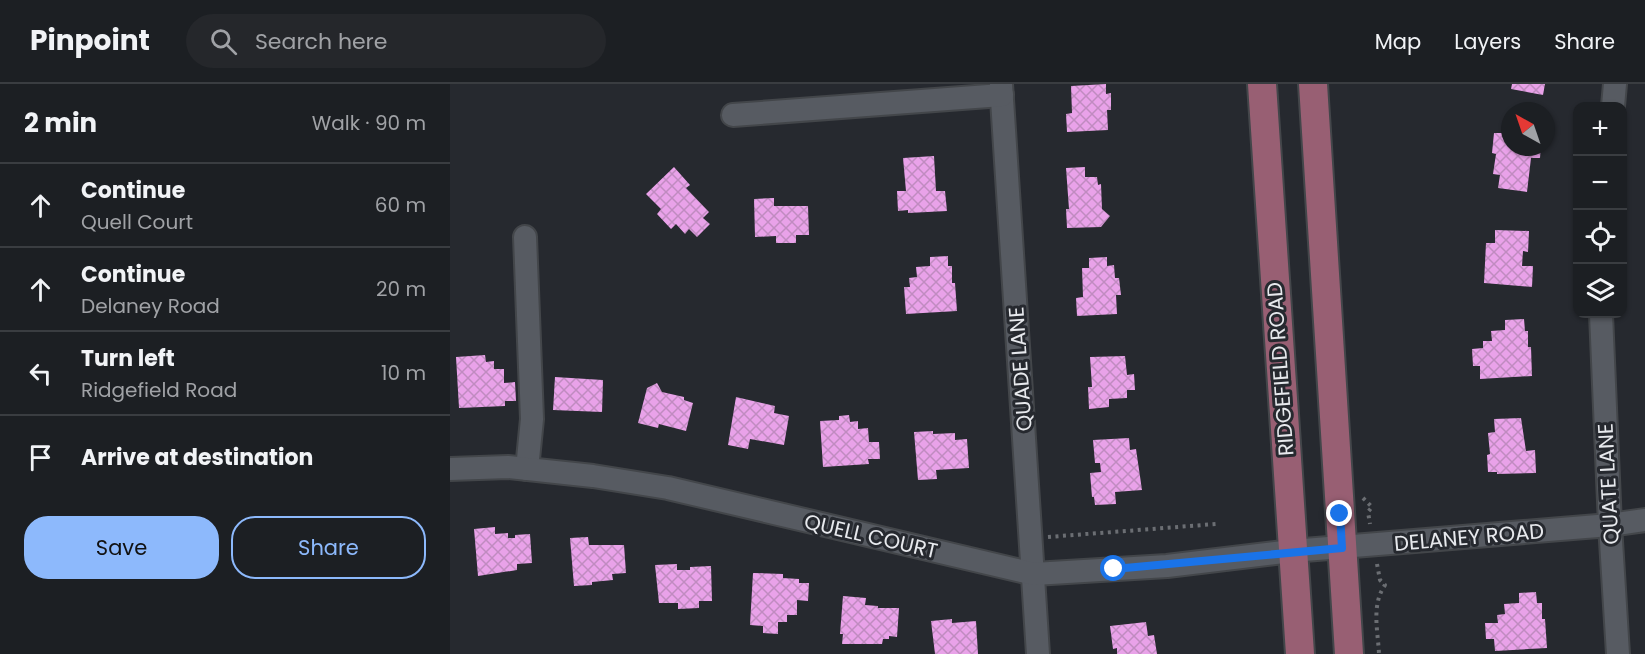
<!DOCTYPE html>
<html lang="en">
<head>
<meta charset="utf-8">
<style>
	body { margin:0; font-family:Poppins,sans-serif; background:#25272b; color:#f1f3f6 }
	.controls { position:absolute; right:18px; top:18px; display:grid; overflow:hidden; border-radius:12px; box-shadow:0 2px 4px #0004 }
	.controls button { width:54px; height:54px; display:grid; place-items:center; padding:0; border:0; border-bottom:2px solid #3a3d41; background:#1c1f23; color:#f1f3f6; font:30px sans-serif }
	.compass { position:absolute; left:1051px; top:18px; width:54px; height:54px; border-radius:50%; background:#1c1f23; box-shadow:0 2px 4px #0004; rotate:320deg }
	.stop { position:absolute; width:18px; height:18px; margin:-14px; border:4px solid #1a73e8; border-radius:50%; background:#fff }
	.stop.end { background:#1a73e8; border-color:#fff; box-shadow:0 2px 6px #0008 }
	.list { margin:0; padding:0; list-style:none }
	h2 { display:flex; justify-content:space-between; align-items:center; height:78px; margin:0; padding:0 24px; font-size:26px }
	h2 small { font-size:20px; font-weight:400; color:#a0a2a6 }
	.list li { display:grid; grid-template-columns:39px 1fr auto; gap:18px; align-items:center; box-sizing:border-box; height:84px; padding:0 24px; border-top:2px solid #3a3d41 }
	.list b { display:block; font-size:22px; white-space:nowrap }
	.list p { margin:0; font-size:20px; white-space:nowrap; color:#a0a2a6 }
	.list em { font-size:20px; font-style:normal; color:#a0a2a6 }
	.actions { display:flex; gap:12px; padding:18px 24px }
	.actions a { flex:1; padding:14px 0; border:2px solid #8db9fc; border-radius:24px; text-align:center; font-size:21px; color:#8db9fc }
	.actions .main { background:#8db9fc; color:#111 }
	.icon { flex:none; width:33px; height:33px; fill:none; stroke:currentColor; stroke-width:2; stroke-linecap:round; stroke-linejoin:round }
	.map { position:relative; flex:none; width:1195px; height:570px; overflow:hidden }
	header { display:flex; align-items:center; gap:36px; box-sizing:border-box; height:84px; padding:0 30px; background:#1c1f23; border-bottom:2px solid #3a3d41 }
	header strong { font-size:28px }
	nav { display:flex; gap:33px; margin-inline-start:auto; font-size:21px }
	.search { width:420px; height:54px; background:#25272b; display:flex; align-items:center; gap:15px; box-sizing:border-box; padding:0 21px; border-radius:33px; color:#a0a2a6; font-size:22px }
	main { display:flex }
	aside { flex:1; background:#1c1f23 }
	.map>svg:first-child { display:block }
	.building { fill:url(#building-cross-hatch) }
	.lines { fill:none; stroke-linecap:round; stroke-linejoin:round }
	.minor-casing { stroke:#43464a; stroke-width:26 }
	.major-casing { stroke:#43464a; stroke-width:32 }
	.path { stroke:#6b6e73; stroke-width:4; stroke-dasharray:3 4.5; stroke-linecap:butt }
	.minor { stroke:#575b62; stroke-width:22 }
	.major { stroke:#985f73; stroke-width:28 }
	.route { stroke:#1a73e8; stroke-width:8 }
	.labels { text-anchor:middle; dominant-baseline:central; stroke-width:6; stroke-linejoin:round; paint-order:stroke }
	.street-label { font-size:21px; fill:#e7e9ed; stroke:#26292f }
</style>
</head>
<body>
<header>
<strong>Pinpoint</strong>
<div class="search"><svg class="icon" aria-label="search" viewBox="0 0 24 24"><circle cx="10" cy="10" r="6"/><path d="M15 15l6 6"/></svg>Search here</div>
<nav><a>Map</a><a>Layers</a><a>Share</a></nav>
</header>
<main>
<aside>
<h2>2 min<small>Walk · 90 m</small></h2>
<ul class="list">
<li><svg class="icon" aria-label="ahead" viewBox="0 0 24 24"><path d="M12 20V5M6 11l6-6 6 6"/></svg><div><b>Continue</b><p>Quell Court</p></div><em>60 m</em></li>
<li><svg class="icon" aria-label="ahead" viewBox="0 0 24 24"><path d="M12 20V5M6 11l6-6 6 6"/></svg><div><b>Continue</b><p>Delaney Road</p></div><em>20 m</em></li>
<li><svg class="icon" aria-label="left" viewBox="0 0 24 24"><path d="M17 20v-9H6M10 6l-5 5 5 5"/></svg><div><b>Turn left</b><p>Ridgefield Road</p></div><em>10 m</em></li>
<li><svg class="icon" aria-label="arrive" viewBox="0 0 24 24"><path d="M6 21V4h12l-3 4 3 4H6"/></svg><div><b>Arrive at destination</b></div></li>
</ul>
<div class="actions"><a class="main">Save</a><a>Share</a></div>
</aside>
<div class="map">
<svg width="1195" height="570" viewBox="0 0 1195 570">
	<defs>
		<pattern id="building-cross-hatch" width="8" height="8" patternUnits="userSpaceOnUse" patternTransform="scale(1.5)"><rect width="8" height="8" fill="#e9a2e9"/><path d="M0 0l8 8M0 8l8-8" fill="none" stroke="#c08bc0"/></pattern>
	</defs>
	<rect width="100%" height="100%" fill="#26292f"/>
	<!-- building -->
	<g class="building">
		<path d="M656 0V10L661 9V26H657L658 46 617 48 616 30 622 29 621 2Z"/>
		<path d="M1062 0H1095L1093 11 1061 5Z"/>
		<path d="M1044 49H1060V63H1091L1090 74H1081L1077 108 1048 104 1050 91 1043 90 1046 70 1042 69Z"/>
		<path d="M484 72 486 107H495L497 127 458 129V126L448 127 447 107H456L453 74Z"/>
		<path d="M224 83 240 101 236 104 259 128 253 134 260 140 247 153 239 145 235 150 226 140 221 145 207 130 211 125 196 110Z"/>
		<path d="M635 83V93H647L648 101 651 100 652 125 660 132 651 143 617 144 616 125H619L616 84Z"/>
		<path d="M324 114V122H358L359 151H346V159H326V152L305 153 304 115Z"/>
		<path d="M1045 146 1079 147 1078 168 1073 167 1072 182H1083L1082 203 1034 199 1036 159H1045Z"/>
		<path d="M498 172V182H502V199H505L507 227 456 230 454 203H460L459 194 467 193 466 183 480 182V173Z"/>
		<path d="M657 173V182L664 181 665 194H669L671 211H666L667 230 627 232 626 214 633 213 632 184H639V174Z"/>
		<path d="M1074 235 1075 247H1078V263H1081L1082 292 1030 295V282H1023L1022 265 1033 264V257H1042L1041 247 1055 246V236Z"/>
		<path d="M35 271 36 278 44 277V285H54V299L65 298 66 317H55V322L9 324 6 273Z"/>
		<path d="M675 272 677 291 684 290 685 306H677V314L659 315V323L639 325 638 303H642L640 273Z"/>
		<path d="M105 293 153 296 152 328 103 326Z"/>
		<path d="M207 299 212 308 234 313V316L243 319 236 347 209 340 208 344 188 339 197 304Z"/>
		<path d="M286 313 325 322 324 329 339 332 334 361 300 355 298 365 278 361Z"/>
		<path d="M399 331 400 338 408 337V345L418 344 419 358H429L430 375H418L419 380 373 383 370 337 389 336V332Z"/>
		<path d="M1071 334 1076 367 1085 366 1086 389 1047 390V388H1038L1037 371 1040 370 1038 349 1045 348 1044 335Z"/>
		<path d="M483 347V350L505 349V356L517 355 519 384 486 386 487 395 468 396 464 348Z"/>
		<path d="M679 354 680 366 686 365 692 406 665 408 666 420 645 421 644 413H642L640 389 651 388 650 379H645L643 356Z"/>
		<path d="M45 443V450L58 449V454H65V451L80 450 82 479 67 480V486L28 492 24 445Z"/>
		<path d="M138 453 139 461H174L176 489 162 490 163 496 142 498V501L124 502 120 454Z"/>
		<path d="M227 480V486H240V483L261 482 262 517H249V524L228 525V519H209L205 481Z"/>
		<path d="M303 489 333 490V494L349 495V499H359L358 517 347 516V531H337V538H328V550L313 549V542L300 541Z"/>
		<path d="M1086 508 1087 519H1092V535H1095L1097 564 1045 567 1044 555H1036L1035 539H1048L1047 531 1055 530 1054 520 1069 519V509Z"/>
		<path d="M393 512 416 514 415 521 428 522V524H449L447 553 439 552V555H433L432 560H392L393 550H390Z"/>
		<path d="M502 535V539L526 537 528 570H485L481 537Z"/>
		<path d="M696 538 698 552 704 551 707 570H667V564L663 565 660 542Z"/>
	</g>
	<g class="lines">
		<defs>
			<g id="minor">
				<path d="M551 0 588 570"/>
				<path d="M1163 22 1165 0"/>
				<path d="M283 31 552 11"/>
				<path d="M75 153 82 335 77 385"/>
				<path d="M1151 230 1160 441 1168 570"/>
				<path d="M0 385 58 383 143 392 218 404 584 490 717 482 842 467 1160 441 1195 436"/>
			</g>
			<g id="major">
				<path d="M812 0 850 570"/>
				<path d="M863 0 899 570"/>
			</g>
		</defs>
		<!-- minor casing -->
		<use href="#minor" class="minor-casing"/>
		<!-- major casing -->
		<use href="#major" class="major-casing"/>
		<!-- path -->
		<g class="path">
			<path d="M913 414 922 423 918 428 920 440"/>
			<path d="M598 453 766 440"/>
			<path d="M927 480 930 496 935 501C921 521 928 547 929 570"/>
		</g>
		<!-- minor -->
		<use href="#minor" class="minor"/>
		<!-- major -->
		<use href="#major" class="major"/>
	</g>
	<g class="lines">
		<!-- route -->
		<path class="route" d="M664 485 892 464 890 430"/>
	</g>
	<g class="labels">
		<!-- street labels -->
		<g class="street-label">
			<text transform="translate(570 285) rotate(-94)">QUADE LANE</text>
			<text transform="translate(830 285) rotate(-94)">RIDGEFIELD ROAD</text>
			<text transform="translate(1158 400) rotate(-93)">QUATE LANE</text>
			<text transform="translate(421 452) rotate(13)">QUELL COURT</text>
			<text transform="translate(1019 453) rotate(-5)">DELANEY ROAD</text>
		</g>
	</g>
</svg>
<div class="controls">
<button>+</button>
<button>−</button>
<button><svg class="icon" aria-label="locate" viewBox="0 0 24 24"><circle cx="12" cy="12" r="6"/><path d="M12 2v4M12 18v4M2 12h4M18 12h4"/></svg></button>
<button><svg class="icon" aria-label="layers" viewBox="0 0 24 24"><path d="M12 4l9 5-9 5-9-5zM3 14l9 5 9-5"/></svg></button>
</div>
<svg class="compass" viewBox="-18 -18 36 36"><path d="M0-13l5 13h-10z" fill="#e53935"/><path d="M0 13l5-13h-10z" fill="#a0a2a6"/></svg>
<div class="stop" style="left:664px;top:485px"></div>
<div class="stop end" style="left:890px;top:430px"></div>
</div>
</main>
</body>
</html>
